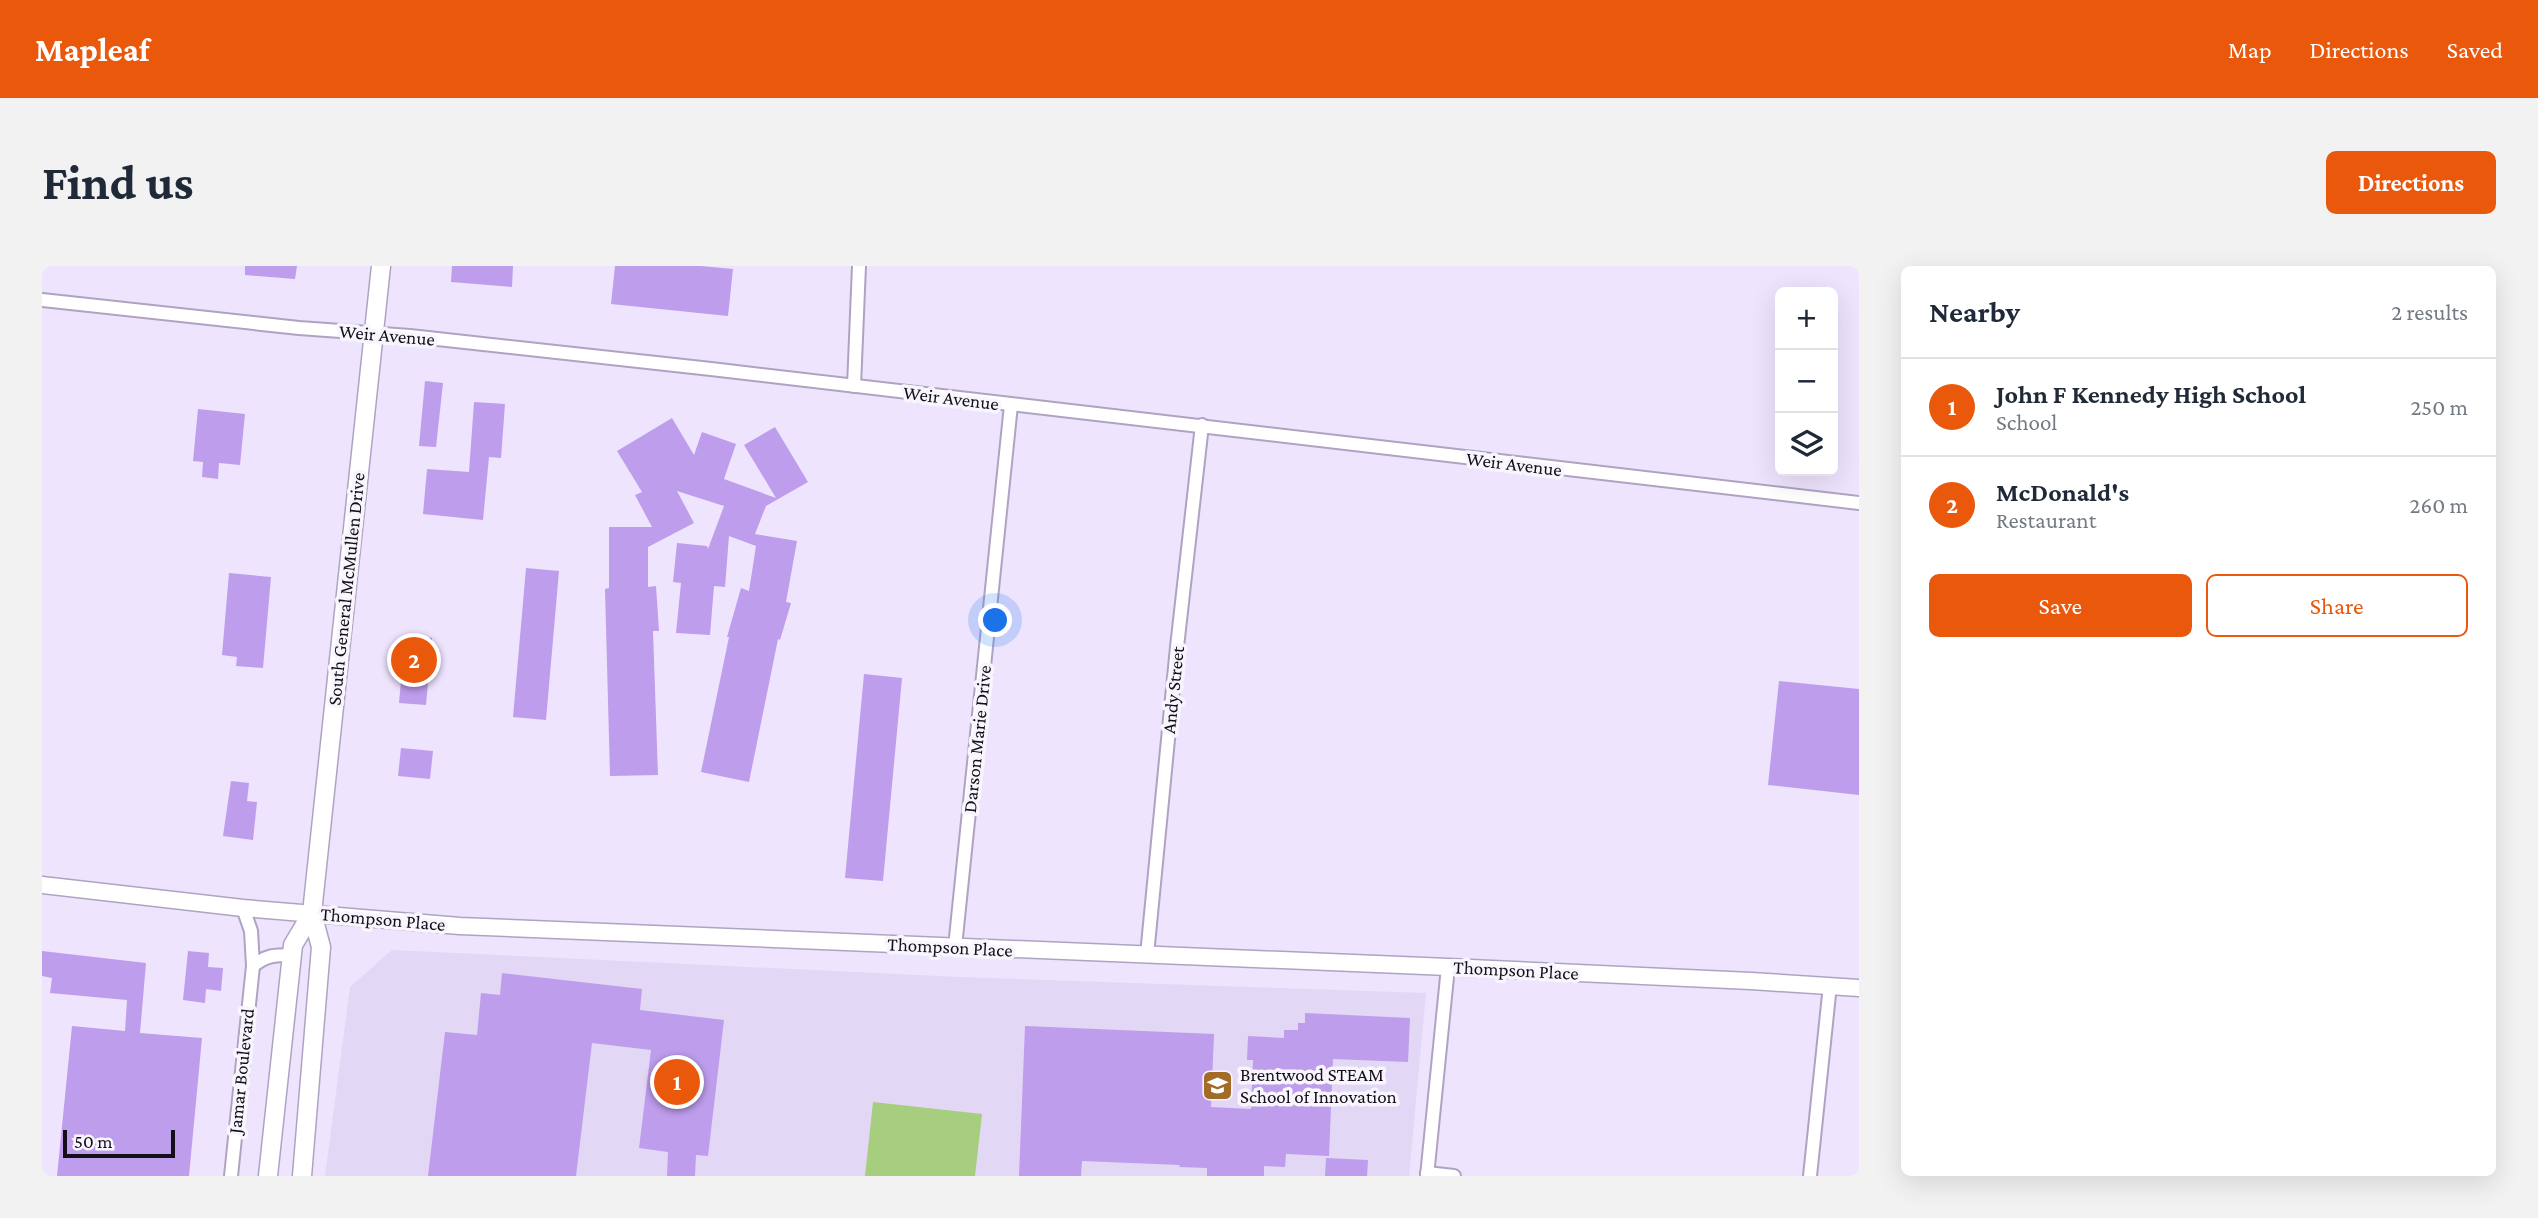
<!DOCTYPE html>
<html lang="en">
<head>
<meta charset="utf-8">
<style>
	body { margin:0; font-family:"Crimson Pro",serif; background:#f2f2f3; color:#1f2937 }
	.controls { position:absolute; right:21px; top:21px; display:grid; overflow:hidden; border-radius:10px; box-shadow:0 7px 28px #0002 }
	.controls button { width:63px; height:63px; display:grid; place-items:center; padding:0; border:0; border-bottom:2px solid #e0e1e3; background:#fff; color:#1f2937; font:35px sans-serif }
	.scale { position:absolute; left:21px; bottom:18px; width:112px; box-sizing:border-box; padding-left:7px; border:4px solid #130e19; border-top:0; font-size:19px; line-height:24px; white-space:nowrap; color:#130e19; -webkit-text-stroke:5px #f8f5fc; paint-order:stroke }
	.you { position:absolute; left:954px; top:355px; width:24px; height:24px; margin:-18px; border:5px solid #fff; border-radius:50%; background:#1a73e8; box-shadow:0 0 0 10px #1a73e833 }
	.badge { display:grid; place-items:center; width:46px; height:46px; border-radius:50%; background:#ea580c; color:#fff; font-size:23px; font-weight:700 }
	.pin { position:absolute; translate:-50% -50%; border:4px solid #fff; box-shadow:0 2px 7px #0006 }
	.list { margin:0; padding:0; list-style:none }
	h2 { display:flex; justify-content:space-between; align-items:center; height:91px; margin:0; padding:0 28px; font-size:30px }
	h2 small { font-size:23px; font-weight:400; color:#747a83 }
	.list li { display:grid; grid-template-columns:46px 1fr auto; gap:21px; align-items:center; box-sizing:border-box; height:98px; padding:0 28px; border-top:2px solid #e0e1e3 }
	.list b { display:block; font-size:26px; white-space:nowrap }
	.list p { margin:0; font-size:23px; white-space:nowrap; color:#747a83 }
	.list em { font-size:23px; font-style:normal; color:#747a83 }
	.actions { display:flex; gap:14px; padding:21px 28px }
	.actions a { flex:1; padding:16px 0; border:2px solid #ea580c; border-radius:10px; text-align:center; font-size:24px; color:#ea580c }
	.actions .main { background:#ea580c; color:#fff }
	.icon { flex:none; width:38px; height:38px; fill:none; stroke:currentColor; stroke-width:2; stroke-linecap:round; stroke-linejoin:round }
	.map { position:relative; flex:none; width:1817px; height:910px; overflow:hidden; border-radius:10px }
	header { display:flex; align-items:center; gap:42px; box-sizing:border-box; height:98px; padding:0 35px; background:#ea580c; color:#fff }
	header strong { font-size:33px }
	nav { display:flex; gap:38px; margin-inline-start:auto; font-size:24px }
	.intro { display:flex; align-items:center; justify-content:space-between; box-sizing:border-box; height:168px; padding:0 42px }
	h1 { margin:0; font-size:49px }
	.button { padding:18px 32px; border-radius:10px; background:#ea580c; color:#fff; font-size:24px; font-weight:700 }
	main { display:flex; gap:42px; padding:0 42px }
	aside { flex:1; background:#fff; border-radius:10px; box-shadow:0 7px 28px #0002 }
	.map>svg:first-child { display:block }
	.built { fill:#e3d7f6 }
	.green { fill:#a7cd7e }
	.building { fill:#be9dec }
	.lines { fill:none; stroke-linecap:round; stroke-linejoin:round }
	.minor-casing { stroke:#afa3c2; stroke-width:16 }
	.tertiary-casing { stroke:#afa3c2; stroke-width:19 }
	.secondary-casing { stroke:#afa3c2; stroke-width:21 }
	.minor { stroke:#fff; stroke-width:12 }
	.tertiary { stroke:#fff; stroke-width:16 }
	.secondary { stroke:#fff; stroke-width:18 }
	.labels { text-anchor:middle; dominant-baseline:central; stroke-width:7; stroke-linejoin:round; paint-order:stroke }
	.street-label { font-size:19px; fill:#130e19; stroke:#f8f5fc }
	.poi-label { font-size:19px; fill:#130e19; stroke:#f8f5fc; text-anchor:start }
</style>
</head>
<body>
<header>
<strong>Mapleaf</strong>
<nav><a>Map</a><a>Directions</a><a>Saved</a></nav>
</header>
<div class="intro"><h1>Find us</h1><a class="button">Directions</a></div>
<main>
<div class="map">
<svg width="1817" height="910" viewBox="0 0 1817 910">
	<rect width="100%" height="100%" fill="#eee4fe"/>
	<!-- built -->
	<path class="built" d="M350 684 918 711 1384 727 1367 910H283L308 721Z"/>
	<!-- green -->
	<path class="green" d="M831 836 940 848 933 910H823Z"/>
	<!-- building -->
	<g class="building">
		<path d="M203 0H255L253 13 203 9Z"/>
		<path d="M410 0H471L470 21 409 16Z"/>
		<path d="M573 0H659L691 3 686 50 569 38Z"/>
		<path d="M383 115 401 117 394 181 377 180Z"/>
		<path d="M432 136 463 138 459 192 447 191 441 254 381 248 385 203 427 206Z"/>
		<path d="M156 143 203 148 198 199 177 197 176 213 160 211 161 196 151 195Z"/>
		<path d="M630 152 652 189 660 166 694 178 682 213 734 232 702 179 733 161 766 216 724 240 713 268 755 275 744 336 749 337 738 374 736 373 707 516 659 506 687 371H685L699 322 707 325 714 280 687 270 683 321 672 320 668 369 634 367 639 317 631 316 635 277 665 280 666 283 682 240 635 225 652 257 606 281V321L614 320 617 365H611L616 509 568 510 563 323 567 322V261H610L593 229 600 226 575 185Z"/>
		<path d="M484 302 517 305 504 454 471 451Z"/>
		<path d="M187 307 229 311 221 402 194 400 195 391 180 389Z"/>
		<path d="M371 370 390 372 384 439 357 437 359 415H355L359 373 371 374Z"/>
		<path d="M822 408 860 412 841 615 803 612Z"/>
		<path d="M1737 415 1817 423V529L1726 519Z"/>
		<path d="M359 482 391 485 388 513 356 510Z"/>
		<path d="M189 515 207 517 205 535 215 536 211 574 181 570Z"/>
		<path d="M0 685 104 697 98 767 160 772 147 910H15L30 760 83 765 85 734 8 727 10 712 0 710Z"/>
		<path d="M146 685 167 687 166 701 181 702 179 725 164 723 163 737 141 734Z"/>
		<path d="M460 707 600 723 598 744 682 754 666 890 654 889 653 910H625L626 886 597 882 609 784 550 777 534 910H386L403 766 435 769 439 727 458 729Z"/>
		<path d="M1263 747 1368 752 1366 796 1291 793 1287 890 1244 888 1243 901 1222 900V910H1165V902L1137 901 1138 899 1040 895 1039 910H977L983 760 1172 768 1169 841 1209 843 1211 794H1205L1206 770 1242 772V764H1256V757H1263Z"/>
		<path d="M1284 892 1326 894 1325 910H1283Z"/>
	</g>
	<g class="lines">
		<defs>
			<g id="minor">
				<path d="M0 34 257 62 368 70 669 103 1817 237"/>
				<path d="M812 120 817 0"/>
				<path d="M201 642 209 665 211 700C224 689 233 689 250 689"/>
				<path d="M913 681 969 139"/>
				<path d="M1105 689 1135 381 1160 159"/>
				<path d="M1385 907 1412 910"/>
				<path d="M189 910 211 700"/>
				<path d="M1385 910 1406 701"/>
				<path d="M1768 910 1788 719"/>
			</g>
			<path id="tertiary" d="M0 619 201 642 418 660 1406 701 1709 715 1817 722"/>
			<g id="secondary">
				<path d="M226 910 251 679 270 647"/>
				<path d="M260 910 279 681 270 647 339 0"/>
			</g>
		</defs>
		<!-- minor casing -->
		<use href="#minor" class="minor-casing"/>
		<!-- tertiary casing -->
		<use href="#tertiary" class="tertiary-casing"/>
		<!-- secondary casing -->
		<use href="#secondary" class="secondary-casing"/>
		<!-- minor -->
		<use href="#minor" class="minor"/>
		<!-- tertiary -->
		<use href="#tertiary" class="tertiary"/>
		<!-- secondary -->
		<use href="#secondary" class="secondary"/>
	</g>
	<!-- icons -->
	<defs>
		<symbol id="school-square" viewBox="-11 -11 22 22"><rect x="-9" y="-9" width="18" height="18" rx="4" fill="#a26c26" stroke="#f8f5fc"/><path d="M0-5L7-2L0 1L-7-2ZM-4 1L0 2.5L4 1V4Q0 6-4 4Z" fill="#fff"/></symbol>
	</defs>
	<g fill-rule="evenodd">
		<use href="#school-square" x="1158" y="802" width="35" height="35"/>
	</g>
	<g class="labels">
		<!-- street labels -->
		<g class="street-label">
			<text transform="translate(345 69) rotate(5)">Weir Avenue</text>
			<text transform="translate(909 132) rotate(7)">Weir Avenue</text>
			<text transform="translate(1472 198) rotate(7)">Weir Avenue</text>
			<text transform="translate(304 323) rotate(-84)">South General McMullen Drive</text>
			<text transform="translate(1131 424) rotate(-84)">Andy Street</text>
			<text transform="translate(935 473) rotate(-84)">Darson Marie Drive</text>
			<text transform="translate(341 653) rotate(5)">Thompson Place</text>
			<text transform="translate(908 681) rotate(3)">Thompson Place</text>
			<text transform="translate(1474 704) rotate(3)">Thompson Place</text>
			<text transform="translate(199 805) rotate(-84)">Jamar Boulevard</text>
		</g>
		<!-- poi labels -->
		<g class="poi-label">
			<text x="1198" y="808">Brentwood STEAM<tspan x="1198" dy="22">School of Innovation</tspan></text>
		</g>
	</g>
</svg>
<div class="controls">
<button>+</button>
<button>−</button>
<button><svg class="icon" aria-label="layers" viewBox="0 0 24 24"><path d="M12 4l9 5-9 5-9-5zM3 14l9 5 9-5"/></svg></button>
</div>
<div class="scale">50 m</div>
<div class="you"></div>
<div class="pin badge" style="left:635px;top:816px">1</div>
<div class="pin badge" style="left:372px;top:394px">2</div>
</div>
<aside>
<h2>Nearby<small>2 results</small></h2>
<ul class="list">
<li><span class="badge">1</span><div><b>John F Kennedy High School</b><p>School</p></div><em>250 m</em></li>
<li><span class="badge">2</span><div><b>McDonald's</b><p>Restaurant</p></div><em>260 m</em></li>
</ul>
<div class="actions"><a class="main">Save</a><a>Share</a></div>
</aside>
</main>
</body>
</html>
